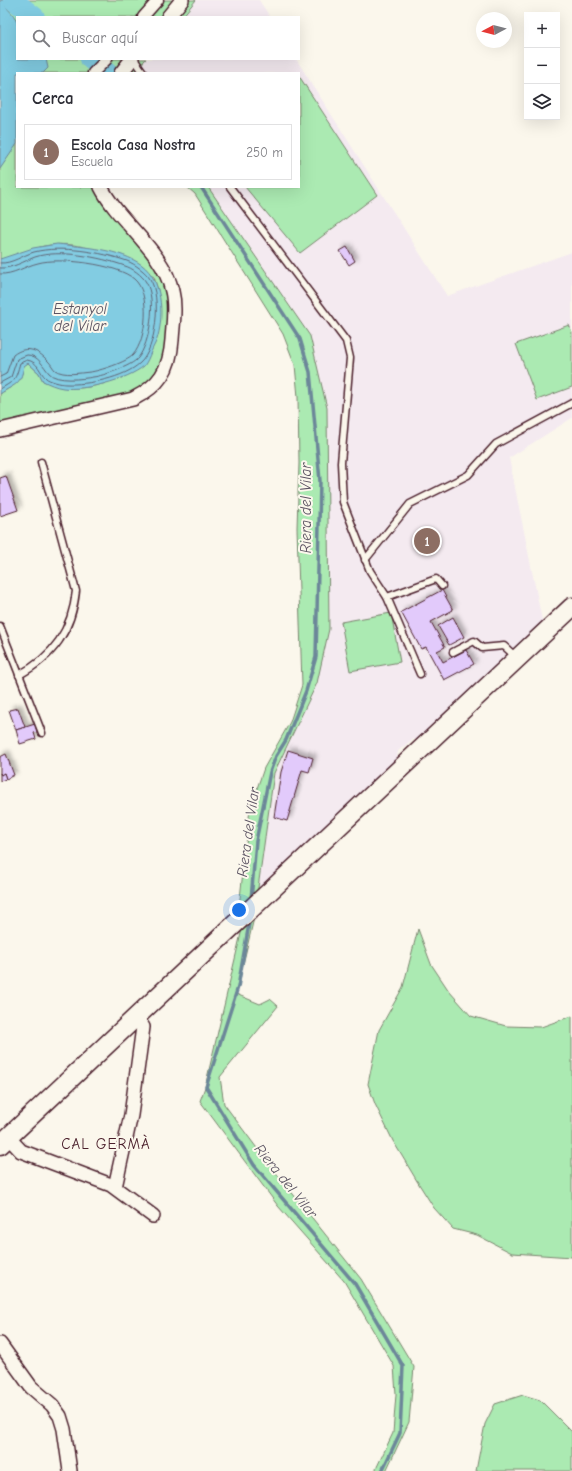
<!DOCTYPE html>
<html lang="es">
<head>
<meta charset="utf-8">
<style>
	body { margin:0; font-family:"Comic Neue",sans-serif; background:#f2f2f3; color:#2b2b33 }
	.controls { position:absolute; right:12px; top:12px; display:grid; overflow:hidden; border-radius:0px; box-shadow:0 4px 16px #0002 }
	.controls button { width:36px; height:36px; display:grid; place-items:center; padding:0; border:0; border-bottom:1px solid #e1e1e2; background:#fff; color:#2b2b33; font:20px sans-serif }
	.compass { position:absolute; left:476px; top:12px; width:36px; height:36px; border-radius:50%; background:#fff; box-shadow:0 4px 16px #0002; rotate:263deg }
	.you { position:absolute; left:239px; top:910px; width:14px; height:14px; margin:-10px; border:3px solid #fff; border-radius:50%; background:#1a73e8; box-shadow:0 0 0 6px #1a73e833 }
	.badge { display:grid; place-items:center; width:26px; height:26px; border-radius:50%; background:#db2777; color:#fff; font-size:13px; font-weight:700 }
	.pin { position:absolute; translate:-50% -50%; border:2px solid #fff; box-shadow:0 1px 4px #0006 }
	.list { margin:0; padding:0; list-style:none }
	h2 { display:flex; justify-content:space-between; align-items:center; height:52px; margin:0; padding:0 16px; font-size:17px }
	h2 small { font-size:13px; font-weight:400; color:#7c7c81 }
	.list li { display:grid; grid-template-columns:26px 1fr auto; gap:12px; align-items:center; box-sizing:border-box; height:56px; margin:0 8px 8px; padding:0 8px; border:1px solid #e1e1e2; border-radius:0px }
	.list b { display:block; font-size:15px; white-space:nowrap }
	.list p { margin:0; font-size:13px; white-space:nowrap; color:#7c7c81 }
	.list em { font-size:13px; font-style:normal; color:#7c7c81 }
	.icon { flex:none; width:22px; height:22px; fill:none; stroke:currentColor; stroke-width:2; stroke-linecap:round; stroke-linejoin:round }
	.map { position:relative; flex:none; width:572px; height:1471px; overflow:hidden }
	.search { position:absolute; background:#fff; box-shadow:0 4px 16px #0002; left:16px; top:16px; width:284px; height:44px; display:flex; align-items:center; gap:10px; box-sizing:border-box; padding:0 14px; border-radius:0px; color:#7c7c81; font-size:15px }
	.panel { position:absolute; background:#fff; box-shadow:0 4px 16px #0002; left:16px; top:72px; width:284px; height:116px; border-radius:0px }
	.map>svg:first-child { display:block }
	.built { fill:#f4eaf0 }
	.green { fill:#abeab2; stroke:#7a846e }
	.water { fill:#82cce2; stroke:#6c8799 }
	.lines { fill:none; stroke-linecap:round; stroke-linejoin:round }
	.shore { stroke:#606474; stroke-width:1 }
	.stream { stroke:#6c8799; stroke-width:3.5 }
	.river { stroke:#82cce2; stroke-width:20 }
	.building { fill:#e2cafb; stroke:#4a1f2b; filter:url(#shadow) }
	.service-casing { stroke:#4a1f2b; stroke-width:9 }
	.pedestrian-casing { stroke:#4a1f2b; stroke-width:13 }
	.minor-casing { stroke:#4a1f2b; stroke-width:16 }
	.secondary-casing { stroke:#4a1f2b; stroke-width:21 }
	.service { stroke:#fbf7ec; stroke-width:6 }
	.pedestrian { stroke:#fbf7ec; stroke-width:10 }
	.minor { stroke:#fbf7ec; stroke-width:13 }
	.secondary { stroke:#fbf7ec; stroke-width:18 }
	.labels { text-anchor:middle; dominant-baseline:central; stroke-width:4; stroke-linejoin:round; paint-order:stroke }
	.water-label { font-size:15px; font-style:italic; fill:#5b5362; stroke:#fbf7ec }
	.neighbourhood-label { font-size:15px; letter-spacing:1px; fill:#4a1f2b; stroke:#fbf7ec }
</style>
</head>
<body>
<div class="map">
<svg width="572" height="1471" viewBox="0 0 572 1471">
	<defs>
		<filter id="shadow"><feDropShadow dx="3.5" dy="-3.5" stdDeviation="2" flood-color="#0004"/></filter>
	</defs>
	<rect width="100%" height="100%" fill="#fbf7ec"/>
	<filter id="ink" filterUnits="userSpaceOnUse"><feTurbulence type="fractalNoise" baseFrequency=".025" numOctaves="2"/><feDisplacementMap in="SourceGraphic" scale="8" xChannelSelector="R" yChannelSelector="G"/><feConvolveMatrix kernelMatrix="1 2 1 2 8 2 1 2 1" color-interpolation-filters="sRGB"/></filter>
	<g filter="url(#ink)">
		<!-- built -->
		<g class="built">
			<path d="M196 0H259L270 17H182Z"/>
			<path d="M146 59H296L447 296 572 252V418L509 458 543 625 420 741 413 739 398 751 396 764 257 895 274 773 317 683 310 336 208 187H299V73H134Z"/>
		</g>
		<!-- green -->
		<g class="green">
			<path d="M0 0H196L182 17H17V59H146L133 73H23L17 61Z"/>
			<path d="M299 76 377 195 300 253 245 187H299Z"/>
			<path d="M17 112V187H94C112 217 159 261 165 293 169 308 167 325 165 341 162 370 150 385 124 396L0 425V394C14 384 20 386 24 365L28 363 39 373 43 381C66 390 82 390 106 383L160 318 158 290 154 277C120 260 85 238 44 246 30 249 14 260 0 259V136Z"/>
			<path d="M187 187H208L310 336 327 408 329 629 317 683 274 773 257 895 238 916 250 809 264 768 290 722 302 685 297 528 299 463 298 397 295 365 283 334 195 194Z"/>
			<path d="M569 325 572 332V387L537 400 516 344Z"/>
			<path d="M391 613 400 662 350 671 341 622Z"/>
			<path d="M254 918 236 994 260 1004 270 999 278 1006 220 1077 224 1104 265 1159 361 1279 414 1367 409 1422 386 1471H375L393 1433 396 1394 394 1366 344 1281 278 1206 200 1101 205 1087 242 929Z"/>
			<path d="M418 929 431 964 449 991 471 1016 506 1026 541 1027 572 1016V1257L512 1253 477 1235 453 1229 434 1208 417 1181 393 1141 375 1104 368 1084 379 1030 403 987Z"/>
			<path d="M523 1395 540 1400 572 1432V1471H476L485 1424 495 1404Z"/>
		</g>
		<!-- water -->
		<g class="water">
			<path d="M0 0H5C5 10 11 10 15 18 21 29 17 47 17 59H46L48 68 43 73H17V144L0 169Z"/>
			<path d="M57 244C84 247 120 249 142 265 162 280 164 313 158 336 157 341 153 347 151 352 149 357 147 362 144 366 127 380 84 391 63 388 56 387 49 384 43 381L39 373 28 363 24 366C20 387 15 383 0 394V259L33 248Z"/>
		</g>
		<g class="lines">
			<!-- shore -->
			<g class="shore">
				<path d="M0 263C12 264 23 255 34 252 61 245 101 252 127 261 135 264 146 272 150 279 162 297 156 349 140 363 124 378 88 385 66 384 61 384 49 381 46 378 39 372 39 362 27 360L20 363C15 380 16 380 0 389"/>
				<path d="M0 268C12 269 24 261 35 257 59 249 100 257 125 266 132 268 142 275 146 282 157 300 150 343 138 358 132 366 103 376 93 377 83 379 56 382 49 373 43 366 38 355 27 355L17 359 11 377 0 383"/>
				<path d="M0 274C13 275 25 266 38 263 58 257 118 264 134 279 151 293 147 339 133 355 127 362 99 371 90 372 80 373 64 376 55 370 53 368 51 364 49 362 39 351 27 344 13 355L6 374 0 377"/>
			</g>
			<!-- stream -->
			<g class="stream">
				<path d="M201 187 300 339 310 372 320 481 316 657 306 691 286 740 276 756 270 772 256 841 251 900"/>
				<path d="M250 918 238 987 206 1087 254 1165 355 1284 403 1366 400 1433 382 1471"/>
			</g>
			<!-- river -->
			<g class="river">
				<path d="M13 0 35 17"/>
				<path d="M90 59 108 73"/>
			</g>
		</g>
		<!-- building -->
		<g class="building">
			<path d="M347 247 355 261 349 265 340 251Z"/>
			<path d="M6 476 18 510 0 516V478Z"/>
			<path d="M442 590 453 610 431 622 445 647 437 651 443 662 466 650 474 664 444 680 426 647 421 649 401 612Z"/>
			<path d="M453 617 464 637 449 645 438 626Z"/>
			<path d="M18 708 25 727 16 730 9 710Z"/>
			<path d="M35 724 37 732 34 733 36 739 20 744 16 730Z"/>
			<path d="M288 750 313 758 309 772 302 770 287 821 274 817 281 772Z"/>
			<path d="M6 754 14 775 6 779 4 773 1 775 0 773V757Z"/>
			<path d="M0 773 1 775 4 773 6 779 0 781Z"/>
		</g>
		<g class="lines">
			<defs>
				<g id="service">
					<path d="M134 59 144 73"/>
					<path d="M230 187 346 341 350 358 341 463 343 502 370 571 387 597 420 674"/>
					<path d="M365 560 410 504 468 475 496 444 572 403"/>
					<path d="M387 597 436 579 442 586"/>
					<path d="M0 626 42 733"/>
					<path d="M453 652 474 641 482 648 504 646 516 657"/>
					<path d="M19 675C54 656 72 630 76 591L41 462"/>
				</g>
				<g id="pedestrian">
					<path d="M143 17 158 0"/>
					<path d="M93 73 107 59"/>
				</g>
				<g id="minor">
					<path d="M168 17 182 0"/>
					<path d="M121 73 132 59"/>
					<path d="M0 430 133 399C159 386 170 370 172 340 173 324 176 307 172 291 163 250 120 224 101 187"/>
					<path d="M8 1137 21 1151 111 1185 153 1216"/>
					<path d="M115 1187 131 1115 143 1027 136 1017"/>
					<path d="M0 1344 31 1387 52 1405 60 1416 64 1429 70 1471"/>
				</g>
				<path id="secondary" d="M0 1145 572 607"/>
			</defs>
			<!-- service casing -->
			<use href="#service" class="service-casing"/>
			<!-- pedestrian casing -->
			<use href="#pedestrian" class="pedestrian-casing"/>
			<!-- minor casing -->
			<use href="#minor" class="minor-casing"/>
			<!-- secondary casing -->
			<use href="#secondary" class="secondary-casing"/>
			<!-- service -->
			<use href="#service" class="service"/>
			<!-- pedestrian -->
			<use href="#pedestrian" class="pedestrian"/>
			<!-- minor -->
			<use href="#minor" class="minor"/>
			<!-- secondary -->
			<use href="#secondary" class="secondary"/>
		</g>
	</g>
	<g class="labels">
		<!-- water labels -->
		<g class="water-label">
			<text x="80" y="309">Estanyol<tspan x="80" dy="17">del Vilar</tspan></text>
			<text transform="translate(306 508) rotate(-90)">Riera del Vilar</text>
			<text transform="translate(248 832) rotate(-82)">Riera del Vilar</text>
			<text transform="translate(286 1181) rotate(51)">Riera del Vilar</text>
		</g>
		<!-- neighbourhood labels -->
		<g class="neighbourhood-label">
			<text x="106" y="1144">CAL GERMÀ</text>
		</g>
	</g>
</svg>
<div class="controls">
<button>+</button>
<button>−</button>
<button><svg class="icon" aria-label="layers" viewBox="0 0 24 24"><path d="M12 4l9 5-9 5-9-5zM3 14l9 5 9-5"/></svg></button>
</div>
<svg class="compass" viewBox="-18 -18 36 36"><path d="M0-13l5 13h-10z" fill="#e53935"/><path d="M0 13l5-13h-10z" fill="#7c7c81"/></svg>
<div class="you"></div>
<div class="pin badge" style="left:427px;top:541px;background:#8d6e63">1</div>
<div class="search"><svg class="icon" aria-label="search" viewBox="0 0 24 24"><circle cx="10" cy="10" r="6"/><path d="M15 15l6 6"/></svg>Buscar aquí</div>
<section class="panel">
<h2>Cerca<small></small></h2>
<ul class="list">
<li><span class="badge" style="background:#8d6e63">1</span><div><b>Escola Casa Nostra</b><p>Escuela</p></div><em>250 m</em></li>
</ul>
</section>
</div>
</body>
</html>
